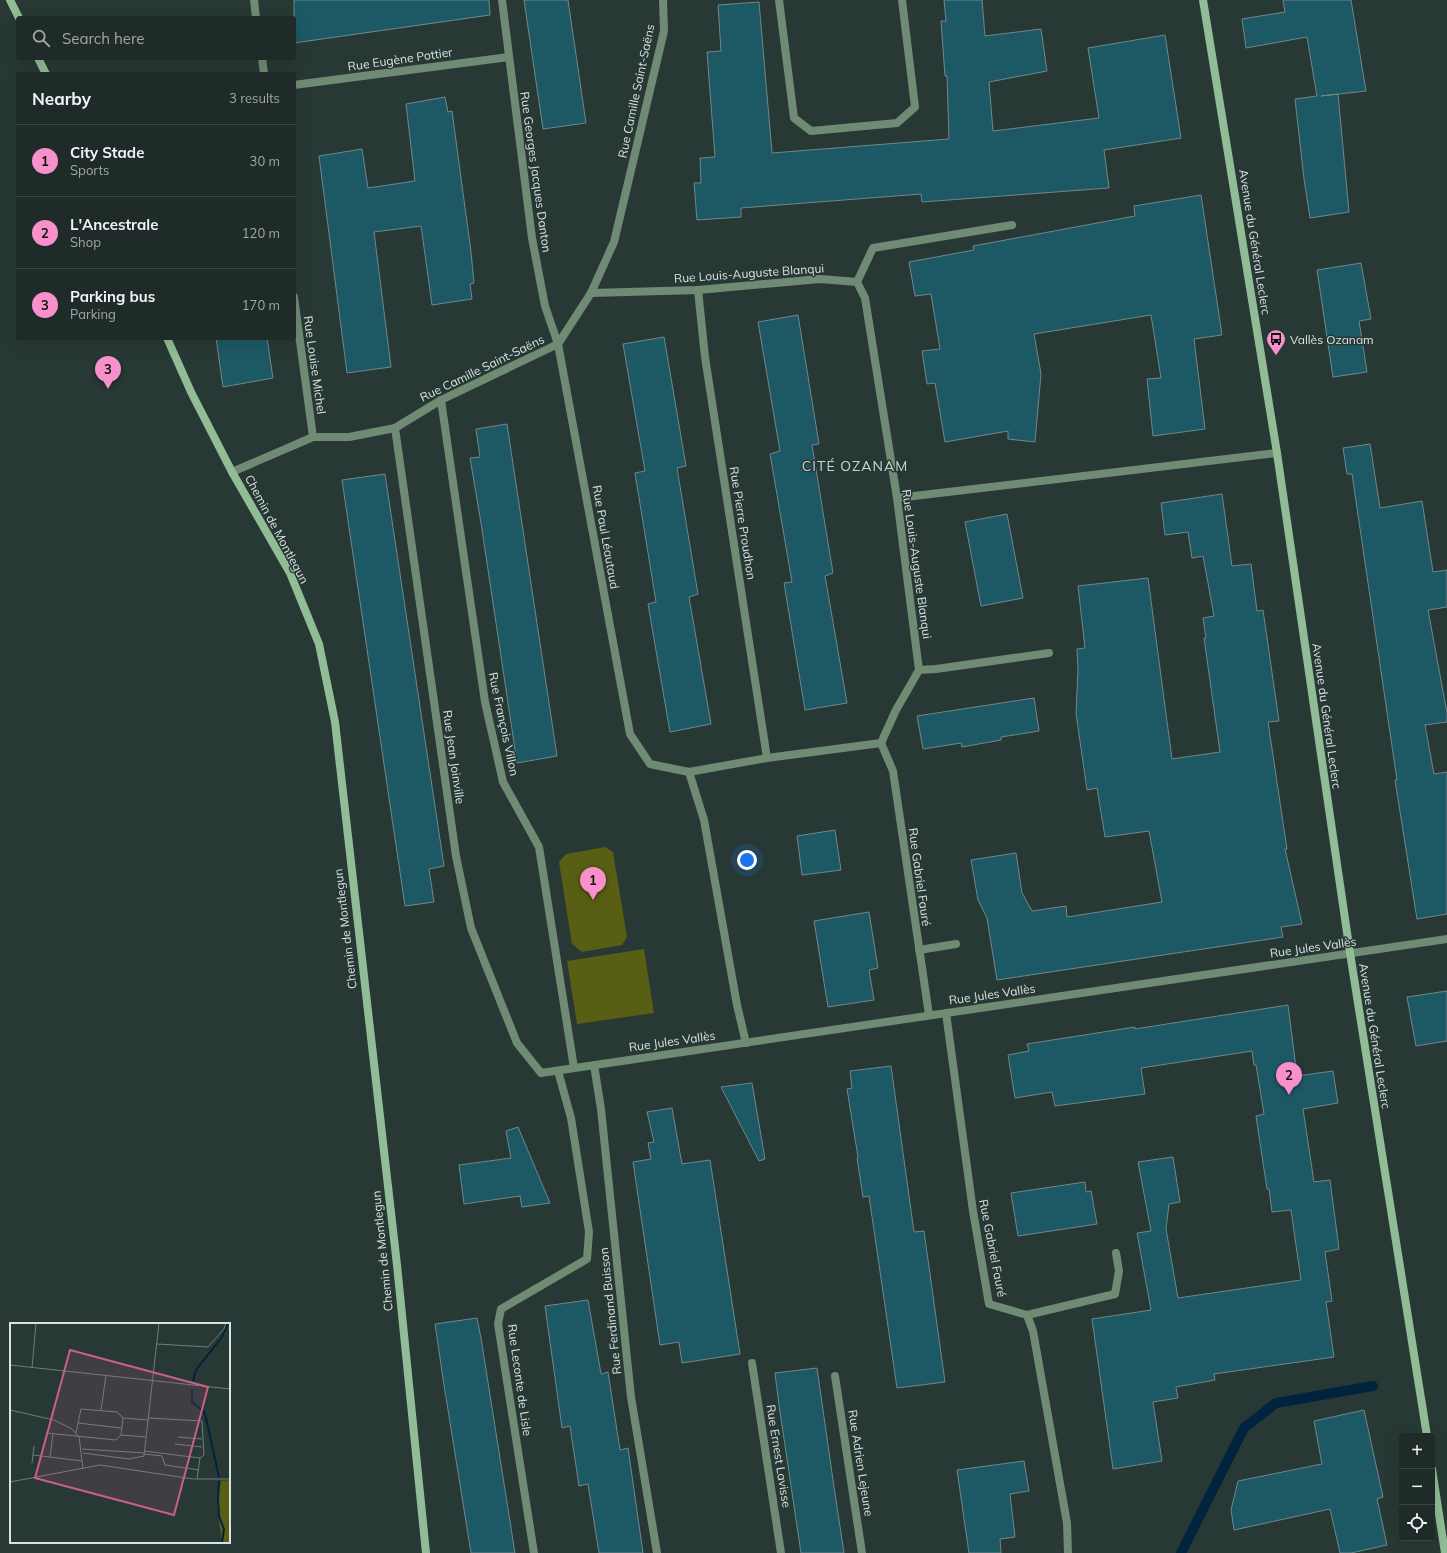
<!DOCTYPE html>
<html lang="en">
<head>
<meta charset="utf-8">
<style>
	body { margin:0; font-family:Mulish,sans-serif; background:#2b3734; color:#f1f3f6 }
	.controls { position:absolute; right:12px; bottom:12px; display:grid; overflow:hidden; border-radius:4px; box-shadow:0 4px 16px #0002 }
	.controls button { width:36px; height:36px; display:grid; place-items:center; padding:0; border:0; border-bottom:1px solid #3c4745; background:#1e2b28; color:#f1f3f6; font:20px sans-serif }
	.you { position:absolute; left:747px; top:860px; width:14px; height:14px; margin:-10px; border:3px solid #fff; border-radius:50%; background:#1a73e8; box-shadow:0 0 0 6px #1a73e833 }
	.badge { display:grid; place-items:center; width:26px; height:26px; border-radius:50%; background:#f890cc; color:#111; font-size:13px; font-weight:700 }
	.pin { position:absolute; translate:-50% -33px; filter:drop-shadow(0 1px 2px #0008) }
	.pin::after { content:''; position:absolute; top:21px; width:14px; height:12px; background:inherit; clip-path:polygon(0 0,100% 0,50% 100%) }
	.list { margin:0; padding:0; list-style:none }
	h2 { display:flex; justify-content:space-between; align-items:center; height:52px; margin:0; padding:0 16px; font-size:17px }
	h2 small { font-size:13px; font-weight:400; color:#a1a7a8 }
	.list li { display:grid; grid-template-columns:26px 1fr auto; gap:12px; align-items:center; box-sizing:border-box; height:72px; padding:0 16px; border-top:1px solid #3c4745 }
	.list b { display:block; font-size:15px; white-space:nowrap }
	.list p { margin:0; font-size:13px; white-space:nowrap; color:#a1a7a8 }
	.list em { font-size:13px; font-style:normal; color:#a1a7a8 }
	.icon { flex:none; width:22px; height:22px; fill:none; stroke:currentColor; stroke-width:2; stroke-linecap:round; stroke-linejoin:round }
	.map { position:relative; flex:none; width:1447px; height:1553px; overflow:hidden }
	.search { position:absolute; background:#1e2b28; box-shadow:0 4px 16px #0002; left:16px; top:16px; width:280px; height:44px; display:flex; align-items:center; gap:10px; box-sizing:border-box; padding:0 14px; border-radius:4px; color:#a1a7a8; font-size:15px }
	.panel { position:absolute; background:#1e2b28; box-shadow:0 4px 16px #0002; left:16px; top:72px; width:280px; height:268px; border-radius:4px }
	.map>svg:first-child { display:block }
	.green { fill:#585e14 }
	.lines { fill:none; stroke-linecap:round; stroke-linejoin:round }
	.stream { stroke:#01233e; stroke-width:10 }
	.building { fill:#1d5965; stroke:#73868a }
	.lane { stroke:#708b73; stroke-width:8 }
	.street { stroke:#708b73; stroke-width:8 }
	.secondary { stroke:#91bc95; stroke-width:8 }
	.labels { text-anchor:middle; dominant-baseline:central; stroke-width:3; stroke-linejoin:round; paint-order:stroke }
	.street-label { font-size:12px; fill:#d8e2e0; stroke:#283935 }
	.poi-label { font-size:12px; fill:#d8e2e0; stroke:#283935; text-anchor:start }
	.quarter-label { font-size:14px; letter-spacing:1px; fill:#c2d6d2; stroke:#283935 }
	.inset-river { fill:none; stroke:#01233e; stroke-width:2 }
	.inset-road { fill:none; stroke:#6e7d79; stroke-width:1 }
	.view { fill:#ca5f8a; fill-opacity:0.15; stroke:#ca5f8a; stroke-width:2 }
	.inset-edge { fill:none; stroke:#d8e2e0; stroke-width:2 }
</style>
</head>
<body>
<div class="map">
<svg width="1447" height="1553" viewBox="0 0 1447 1553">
	<rect width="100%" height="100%" fill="#283935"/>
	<!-- green -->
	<g class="green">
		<path d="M605 847 613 852 627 937 622 945 582 952 572 944 559 862 566 854Z"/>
		<path d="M644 949 654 1013 577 1024 567 961Z"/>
	</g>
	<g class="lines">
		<!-- stream -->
		<path class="stream" d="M1181 1553 1244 1428 1276 1403 1373 1386"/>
	</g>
	<!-- building -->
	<g class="building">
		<path d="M294 0H489L490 15 294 43Z"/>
		<path d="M524 0H568L586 123 543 129Z"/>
		<path d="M944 0H982L985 36 1041 29 1047 71 989 82 993 131 1099 118 1088 48 1165 35 1181 138 1104 150 1109 188 922 202 921 194 741 208V217L697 220 694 183H701L700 158 715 157 707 52 721 51 718 5 759 2 772 153 949 139 947 76H945L941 21H946Z"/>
		<path d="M1283 0H1351L1366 91 1321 96 1338 94 1349 212 1310 218 1304 179 1295 99 1317 96 1307 37 1246 48 1242 19 1285 12Z"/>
		<path d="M445 97 448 112 452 111 471 252 474 283 470 284 472 299 432 305 421 226 374 232 391 367 347 373 319 156 362 149 368 188 415 181 406 104Z"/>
		<path d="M1201 195 1222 335 1194 339 1205 429 1153 436 1147 379 1161 378 1151 315 1034 334 1041 374 1035 442 1008 439V431L945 442 935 383 927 384 922 351 940 349 931 294 915 296 909 262 974 250 973 246 1135 216 1134 206Z"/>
		<path d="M1361 263 1371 319 1359 321 1367 372 1333 377 1317 270Z"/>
		<path d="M798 315 819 444 812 445 833 573 825 576 847 703 805 710 784 583 792 582 770 454 780 451 758 322Z"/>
		<path d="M664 337 686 466 677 468 698 594 689 597 711 724 670 732 648 604 656 602 635 473 645 471 623 344Z"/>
		<path d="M216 338H267L273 378 223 387Z"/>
		<path d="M507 424 557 756 517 763 481 523 470 458 480 457 476 429Z"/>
		<path d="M1370 444 1380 508 1422 501 1433 572 1447 570V607L1428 610 1447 713V722L1425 725 1434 774 1447 772V914L1417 919 1395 780H1397L1352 474H1347L1343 448Z"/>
		<path d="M385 474 444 866 429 869 434 902 405 906 342 480Z"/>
		<path d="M1222 494 1232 566 1251 564 1257 611 1263 610 1279 721 1268 722 1287 849H1285L1302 924 1281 927 1283 937 997 980 987 918 978 900 971 860 1016 853 1022 893 1032 911 1066 906 1067 917 1162 902 1149 831 1105 837 1097 788 1087 790 1076 713 1078 671 1077 649 1085 648 1078 586 1148 578 1172 759 1220 752 1204 638H1206L1203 618 1214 616 1203 556 1192 558 1188 532 1165 535 1161 503Z"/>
		<path d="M1007 514 1023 598 981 606 965 522Z"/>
		<path d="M1034 698 1039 731 1001 737V740L962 747 961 743 923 749 917 716Z"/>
		<path d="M835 830 841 870 802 875 797 836Z"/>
		<path d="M869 912 878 968 869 970 874 1000 828 1007 814 921Z"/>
		<path d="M1447 991V1041L1416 1046 1407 997Z"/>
		<path d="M1288 1005 1297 1076 1333 1071 1338 1103 1303 1109 1314 1182 1330 1180 1339 1249 1325 1252 1332 1301 1326 1302 1334 1357 1214 1374 1215 1380 1176 1387 1178 1398 1153 1402 1162 1461 1113 1469 1092 1319 1151 1310 1137 1233 1151 1231 1138 1162 1173 1157 1180 1202 1169 1204 1166 1229 1178 1298 1301 1280 1291 1210 1272 1212 1269 1189H1267L1256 1116 1264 1114 1256 1065H1254L1252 1051 1141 1068 1145 1094 1055 1106 1052 1092 1015 1098 1008 1055 1029 1051 1027 1044 1135 1027V1029Z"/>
		<path d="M891 1066 914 1232 924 1231 945 1382 897 1388 869 1196 863 1197 857 1158 858 1157 847 1089 852 1088 850 1071Z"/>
		<path d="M752 1083 765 1159 759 1161 721 1087Z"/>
		<path d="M672 1108 682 1164 710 1160 740 1354 682 1363 679 1342 660 1345 633 1162 651 1159 648 1143 654 1142 647 1112Z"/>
		<path d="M518 1127 550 1203 522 1207 520 1196 464 1204 459 1165 511 1158 506 1131Z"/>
		<path d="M1085 1182 1086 1192 1091 1191 1097 1224 1018 1236 1011 1193Z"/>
		<path d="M588 1300 601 1374 608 1372 620 1450 628 1448 643 1553H599L588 1484 579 1486 570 1426 562 1428 545 1306Z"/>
		<path d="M477 1318 481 1338 515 1553H471L444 1385 435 1324Z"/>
		<path d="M817 1368 834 1487 844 1553H801L779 1405 775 1373Z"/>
		<path d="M1364 1410 1383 1497 1377 1499 1387 1545 1351 1553H1340L1330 1509 1234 1530 1231 1510 1238 1481 1322 1464 1314 1421Z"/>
		<path d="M1024 1461 1029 1491 1010 1494 1015 1537 1000 1539 1001 1553H969L957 1470Z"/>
	</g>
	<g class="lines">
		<!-- lane -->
		<g class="lane">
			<path d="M779 0 794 118 811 131 897 123 915 107 902 0"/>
			<path d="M857 282 873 248 1012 225"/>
			<path d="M919 670 936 669 1049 653"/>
			<path d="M919 950 956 944"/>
			<path d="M1027 1315 1115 1294 1119 1271 1116 1253"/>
		</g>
		<!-- street -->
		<g class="street">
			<path d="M254 0 256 18"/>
			<path d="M502 0 532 238 545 306 558 344 630 734 650 764 689 772 767 758 881 743 896 710 919 670 897 498 865 298 857 282 820 279 698 290 591 293"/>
			<path d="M262 58 264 74"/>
			<path d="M294 85 509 57"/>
			<path d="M698 290 705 357 767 758"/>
			<path d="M294 297 313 437"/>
			<path d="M441 400 485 702 503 782 539 847 574 1068"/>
			<path d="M395 428 456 856 471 928 517 1043 541 1073 1447 939"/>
			<path d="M232 472 313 437H349L395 428 441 400 558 344 591 293 614 242 664 31 663 0"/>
			<path d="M897 498 1277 453"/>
			<path d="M881 743 893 771 929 1015"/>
			<path d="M689 772 704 820 737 1005 746 1043"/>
			<path d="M946 1013 973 1211 989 1304 1027 1315 1033 1331 1067 1523 1068 1553"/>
			<path d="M594 1065 601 1109 631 1397 657 1553"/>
			<path d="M752 1363 781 1553"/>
			<path d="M835 1376 862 1553"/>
			<path d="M534 1553 498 1324 501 1309 587 1259 589 1232 571 1118 558 1071"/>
		</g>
		<!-- secondary -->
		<g class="secondary">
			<path d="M10 0 19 18"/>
			<path d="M1203 0 1277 453 1350 953 1427 1436"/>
			<path d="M38 58 46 74"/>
			<path d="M167 338 191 392 232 472 290 573 319 644 335 722 397 1265 426 1553"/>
			<path d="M1432 1469 1445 1553"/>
		</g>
	</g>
	<!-- icons -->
	<defs>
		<symbol id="bus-pin" viewBox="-11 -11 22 30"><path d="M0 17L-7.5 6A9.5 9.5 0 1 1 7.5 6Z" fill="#f890cc" stroke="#283935"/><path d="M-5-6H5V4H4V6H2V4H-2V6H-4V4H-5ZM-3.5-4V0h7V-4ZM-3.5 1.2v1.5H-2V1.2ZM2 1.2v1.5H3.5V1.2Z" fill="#111"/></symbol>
	</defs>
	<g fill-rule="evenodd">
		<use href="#bus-pin" x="1265" y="328" width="22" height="30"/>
	</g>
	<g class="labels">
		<!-- street labels -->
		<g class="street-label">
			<text transform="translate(400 59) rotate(-8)">Rue Eugène Pottier</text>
			<text transform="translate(636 91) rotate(-78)">Rue Camille Saint-Saëns</text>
			<text transform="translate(536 172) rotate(82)">Rue Georges Jacques Danton</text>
			<text transform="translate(1255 242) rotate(81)">Avenue du Général Leclerc</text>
			<text transform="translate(749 273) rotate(-4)">Rue Louis-Auguste Blanqui</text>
			<text transform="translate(315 365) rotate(82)">Rue Louise Michel</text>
			<text transform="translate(482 368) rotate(-26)">Rue Camille Saint-Saëns</text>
			<text transform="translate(743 523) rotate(81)">Rue Pierre Proudhon</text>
			<text transform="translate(277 529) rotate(62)">Chemin de Montlegun</text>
			<text transform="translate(606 537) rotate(80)">Rue Paul Léautaud</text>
			<text transform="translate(917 564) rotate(82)">Rue Louis-Auguste Blanqui</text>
			<text transform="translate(1327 716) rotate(82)">Avenue du Général Leclerc</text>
			<text transform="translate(504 724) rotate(78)">Rue François Villon</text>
			<text transform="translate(454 757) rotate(82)">Rue Jean Joinville</text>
			<text transform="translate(920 877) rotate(82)">Rue Gabriel Fauré</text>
			<text transform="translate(345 929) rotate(-97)">Chemin de Montlegun</text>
			<text transform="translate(1313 947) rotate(-8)">Rue Jules Vallès</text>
			<text transform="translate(992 994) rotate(-8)">Rue Jules Vallès</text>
			<text transform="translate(1375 1036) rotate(81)">Avenue du Général Leclerc</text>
			<text transform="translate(672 1041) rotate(-8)">Rue Jules Vallès</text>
			<text transform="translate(993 1248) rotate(79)">Rue Gabriel Fauré</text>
			<text transform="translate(382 1251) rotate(-96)">Chemin de Montlegun</text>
			<text transform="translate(610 1311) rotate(-96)">Rue Ferdinand Buisson</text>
			<text transform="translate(520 1380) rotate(82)">Rue Leconte de Lisle</text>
			<text transform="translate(779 1456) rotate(81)">Rue Ernest Lavisse</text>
			<text transform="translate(861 1463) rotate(81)">Rue Adrien Lejeune</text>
		</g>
		<!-- poi labels -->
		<g class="poi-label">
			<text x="1290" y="339">Vallès Ozanam</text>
		</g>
		<!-- quarter labels -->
		<g class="quarter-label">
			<text x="855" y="466">CITÉ OZANAM</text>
		</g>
	</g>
	<!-- overview -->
	<g transform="translate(10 1323)">
		<rect width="220" height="220" fill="#283935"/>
		<path d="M220 157V220H212L207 181 211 158Z" fill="#585e14"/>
		<path class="inset-river" d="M183 58 186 47 212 14 218 0M182 66V79L194 89 196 95 209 154M209 158 208 176 209 193 214 206 212 220"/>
		<path class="inset-road" d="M147 21 198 24 214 6 216 0M0 42 220 66M22 45 26 0M0 87 44 97 62 106 69 114 73 146M91 87 96 52M113 95 138 97M138 95 192 98 194 132 190 135M68 100 111 105M36 110 106 117 111 112 113 95 107 89 71 86 66 110M111 112 136 114M168 114 192 116M165 121 192 124M72 126 134 130M134 128 190 135 187 156M73 130 119 136 134 133 149 0M134 131 152 133 155 142 189 147M23 132 72 138M40 134 43 111M22 140 24 123M0 159 90 142 183 156H220"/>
		<path class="view" d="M60 27 198 64 164 192 25 155Z"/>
		<rect width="220" height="220" class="inset-edge"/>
	</g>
</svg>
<div class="controls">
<button>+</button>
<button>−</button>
<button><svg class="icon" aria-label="locate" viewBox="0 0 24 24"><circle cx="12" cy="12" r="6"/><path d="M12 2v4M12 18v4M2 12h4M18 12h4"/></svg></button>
</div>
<div class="you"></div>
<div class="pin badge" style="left:593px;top:900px">1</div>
<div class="pin badge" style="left:1289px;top:1095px">2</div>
<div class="pin badge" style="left:108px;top:389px">3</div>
<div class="search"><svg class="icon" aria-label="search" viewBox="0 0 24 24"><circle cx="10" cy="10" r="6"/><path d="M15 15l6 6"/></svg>Search here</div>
<section class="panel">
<h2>Nearby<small>3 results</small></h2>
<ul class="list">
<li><span class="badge">1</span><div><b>City Stade</b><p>Sports</p></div><em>30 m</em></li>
<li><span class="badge">2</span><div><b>L'Ancestrale</b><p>Shop</p></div><em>120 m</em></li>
<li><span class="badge">3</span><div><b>Parking bus</b><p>Parking</p></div><em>170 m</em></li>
</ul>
</section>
</div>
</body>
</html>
